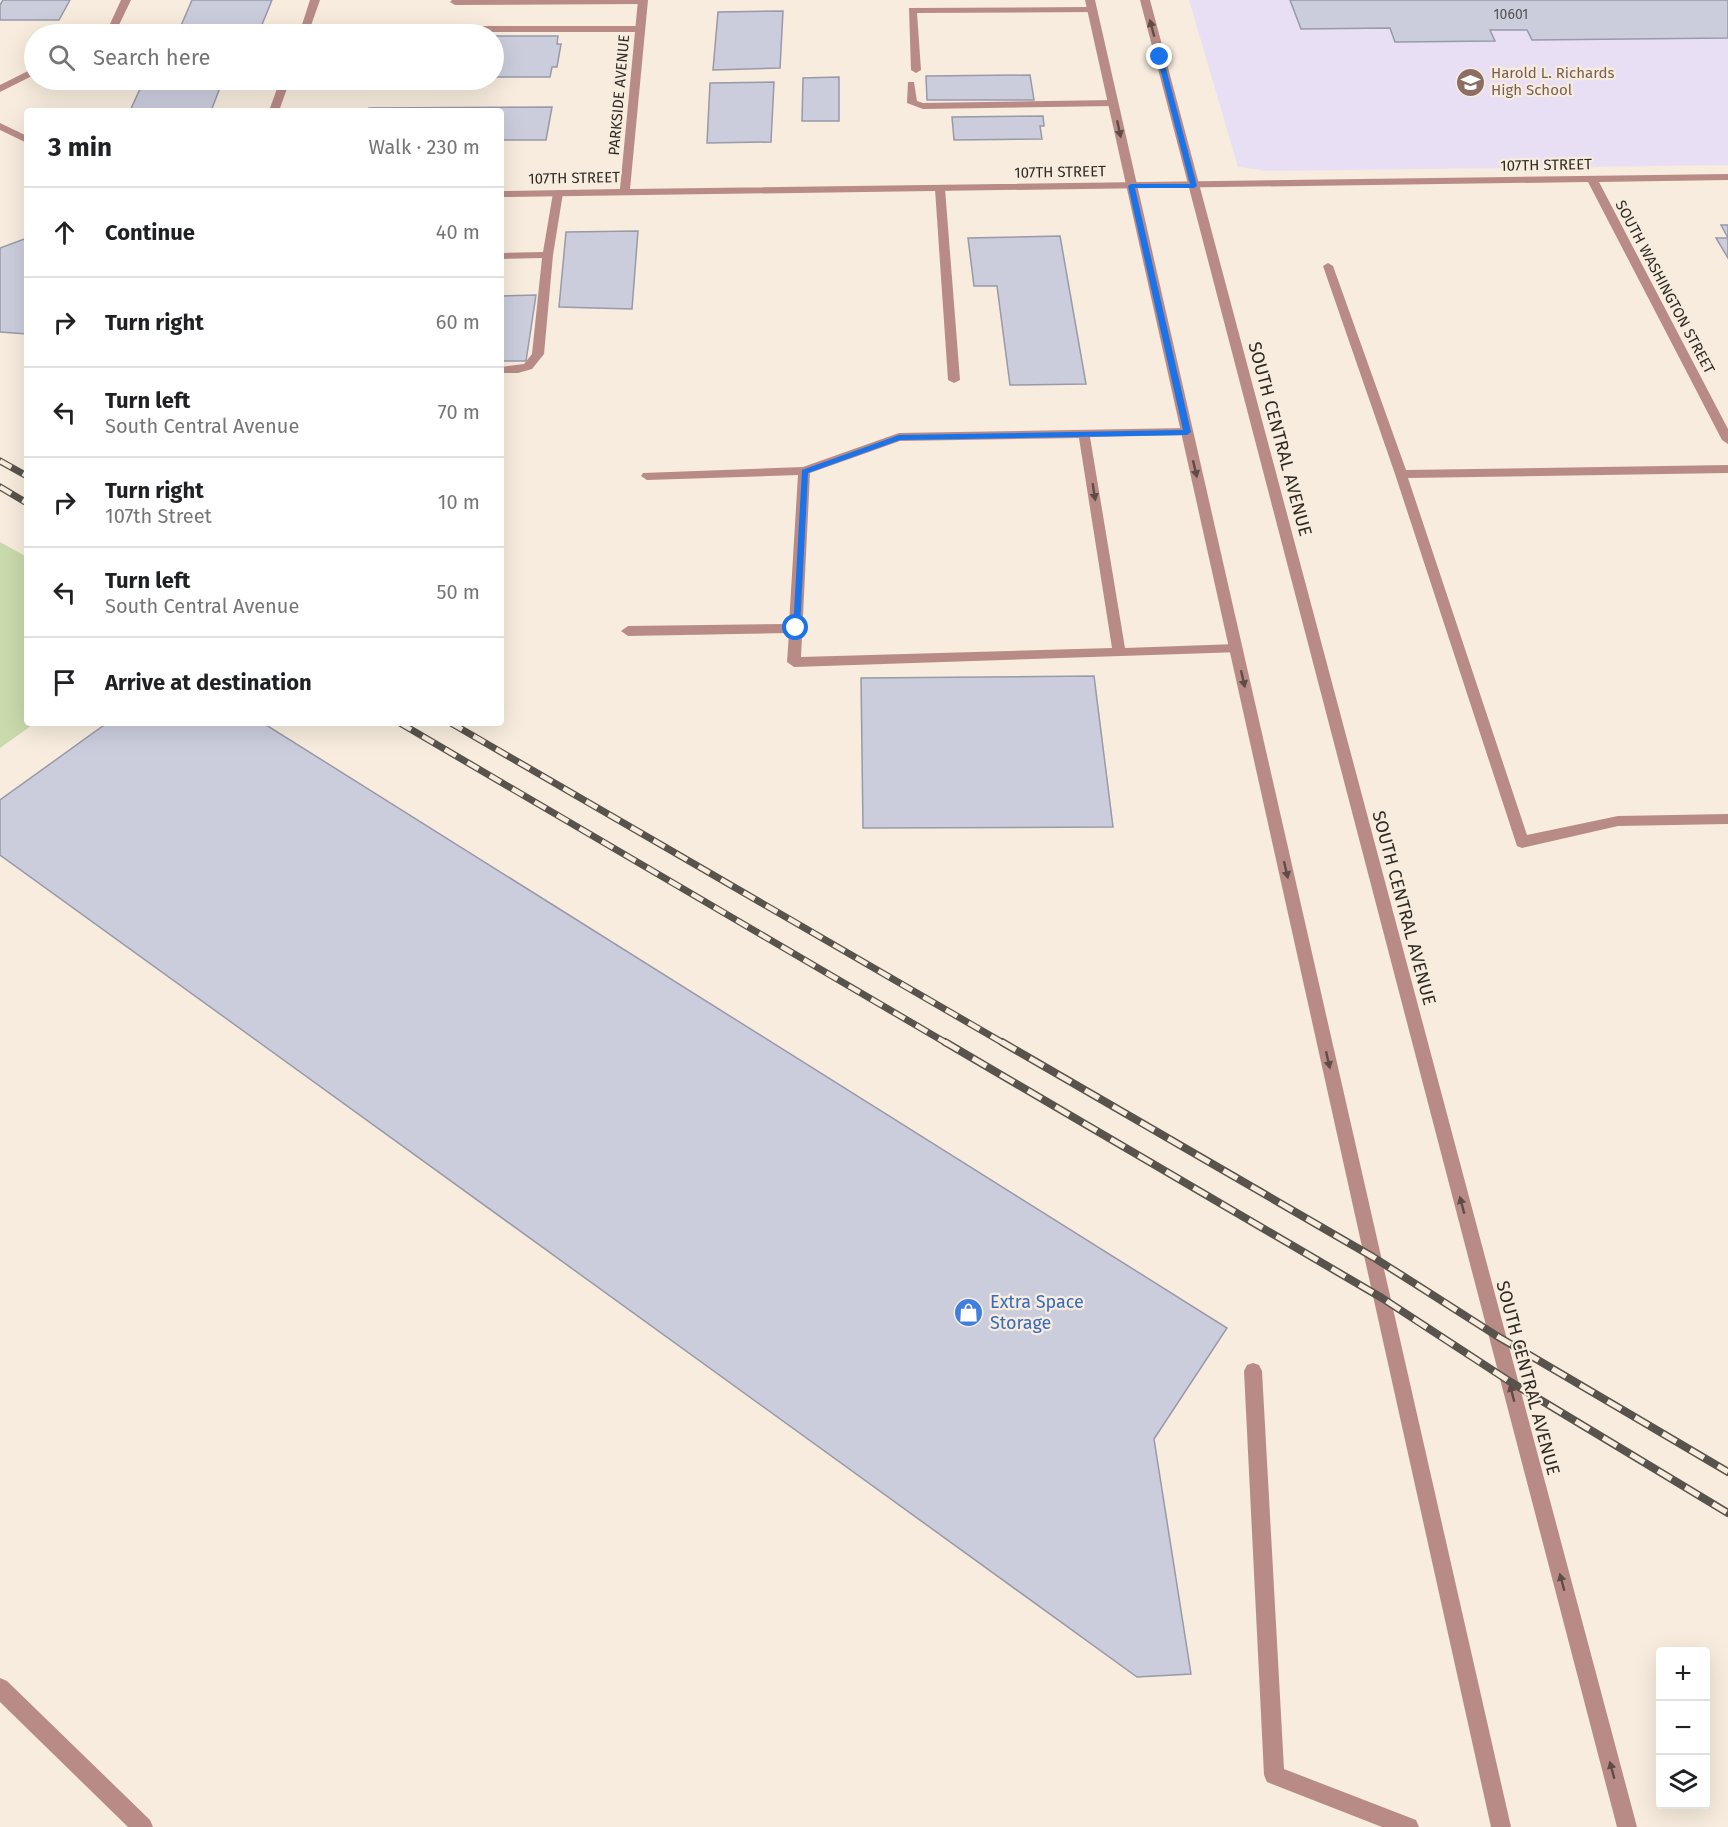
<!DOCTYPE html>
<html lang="en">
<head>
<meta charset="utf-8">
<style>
	body { margin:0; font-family:"Fira Sans",sans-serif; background:#f6f6f6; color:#202124 }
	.controls { position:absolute; right:18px; bottom:18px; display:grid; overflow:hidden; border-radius:6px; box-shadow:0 6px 24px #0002 }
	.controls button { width:54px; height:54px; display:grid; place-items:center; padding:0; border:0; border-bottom:2px solid #e0e0e0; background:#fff; color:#202124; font:30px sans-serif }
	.stop { position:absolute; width:18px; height:18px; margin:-14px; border:4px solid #1a73e8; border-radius:50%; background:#fff }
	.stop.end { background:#1a73e8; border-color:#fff; box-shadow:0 2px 6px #0008 }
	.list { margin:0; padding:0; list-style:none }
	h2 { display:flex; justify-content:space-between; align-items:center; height:78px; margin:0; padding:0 24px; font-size:26px }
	h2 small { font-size:20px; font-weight:400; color:#757577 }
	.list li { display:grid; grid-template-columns:39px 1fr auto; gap:18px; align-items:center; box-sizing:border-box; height:90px; padding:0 24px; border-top:2px solid #e0e0e0 }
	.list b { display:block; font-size:22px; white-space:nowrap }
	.list p { margin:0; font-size:20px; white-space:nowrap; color:#757577 }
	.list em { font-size:20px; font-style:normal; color:#757577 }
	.icon { flex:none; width:33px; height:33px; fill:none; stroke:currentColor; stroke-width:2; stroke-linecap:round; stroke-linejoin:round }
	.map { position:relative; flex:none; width:1728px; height:1827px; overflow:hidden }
	.search { position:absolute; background:#fff; box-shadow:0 6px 24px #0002; left:24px; top:24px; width:480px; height:66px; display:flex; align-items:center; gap:15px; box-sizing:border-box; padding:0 21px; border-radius:33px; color:#757577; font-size:22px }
	.panel { position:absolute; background:#fff; box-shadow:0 6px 24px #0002; left:24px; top:108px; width:480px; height:618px; border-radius:6px }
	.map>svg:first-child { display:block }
	.education { fill:#e9dff4 }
	.green { fill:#c9daac }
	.building { fill:#cbcddd; stroke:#9899a9; stroke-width:1.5 }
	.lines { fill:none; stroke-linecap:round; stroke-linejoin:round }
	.service { fill:#b98b87; fill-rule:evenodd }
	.minor { fill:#b98b87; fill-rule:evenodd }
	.tertiary { fill:#b98b87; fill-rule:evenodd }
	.rail-far1-casing { stroke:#58534c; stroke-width:7 }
	.rail-casing { stroke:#58534c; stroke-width:8 }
	.rail-far1 { stroke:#f7ecdd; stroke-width:4.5; stroke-dasharray:13; stroke-linecap:butt }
	.rail { stroke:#f7ecdd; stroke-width:5; stroke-dasharray:16; stroke-linecap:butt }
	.oneway { fill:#5f4c47 }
	.route { fill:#1a73e8 }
	.labels { text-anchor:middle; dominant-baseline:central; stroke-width:4.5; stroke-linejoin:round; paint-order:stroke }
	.far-number-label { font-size:14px; fill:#555353 }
	.far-education-label { font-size:15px; fill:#785e54; stroke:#f7ecdd; text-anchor:start }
	.far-street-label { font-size:15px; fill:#2e2a25; stroke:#f7ecdd }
	.street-label { font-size:18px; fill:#2e2a25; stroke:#f7ecdd }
	.shop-label { font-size:18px; fill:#366cbe; stroke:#f7ecdd; text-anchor:start }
</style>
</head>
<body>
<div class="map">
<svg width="1728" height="1827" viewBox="0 0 1728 1827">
	<rect width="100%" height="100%" fill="#f7ecdd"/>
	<!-- education -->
	<path class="education" d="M1189 0H1728V165L1268 171 1238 167Z"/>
	<!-- green -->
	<path class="green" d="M0 542 27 557V723H35L0 748Z"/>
	<!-- building -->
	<g class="building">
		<path d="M3 0H70L59 20H0V5Z"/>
		<path d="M192 0H272L261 27 180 28Z"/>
		<path d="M1290 0H1728V38L1532 40 1527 30H1490L1495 41 1395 42 1390 28 1301 29Z"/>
		<path d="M783 11 780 68 713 70 718 12Z"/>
		<path d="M494 36H558L557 44H561L557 67H552L550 77H494Z"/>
		<path d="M1030 75 1034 100H927L926 76Z"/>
		<path d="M839 77V121H802L803 78Z"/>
		<path d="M144 80H223L211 111H130Z"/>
		<path d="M774 82 771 142 707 143 710 83Z"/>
		<path d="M552 107 546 140H501V111H368L369 108Z"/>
		<path d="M1043 116 1044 126H1040L1042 139 954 140 952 117Z"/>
		<path d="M1721 225H1728V258L1716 238H1728Z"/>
		<path d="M638 231 632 309 559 307 566 232Z"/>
		<path d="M1060 236 1086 384 1010 385 997 286H974L968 238Z"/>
		<path d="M27 238V334L0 332V248Z"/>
		<path d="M536 295 526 361H501V296Z"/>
		<path d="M1094 676 1113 827 863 828 861 678Z"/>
		<path d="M107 723H263L1227 1328 1154 1439 1191 1674 1137 1677 0 855V800Z"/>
	</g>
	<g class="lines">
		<!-- service -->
		<g class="service">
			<path d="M310 0H320L308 34H299Z"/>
			<path d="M452 0H647L648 1 643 4 455 5 450 2Z"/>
			<path d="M1092 7 1095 8V12L917 13 921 70 916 73 911 70 909 8Z"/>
			<path d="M390 26H640L645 29 640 32H392L388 34H379Z"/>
			<path d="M280 80H290L279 111H269Z"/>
			<path d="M908 82H914L917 101 923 103 1113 100 1118 103 1113 106 923 109 907 103Z"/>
			<path d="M940 186 945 189 960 380 954 383 948 380 935 189Z"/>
			<path d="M558 190 563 193 553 255 544 354 532 369 518 373H501V367L524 364 532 354 542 258 501 259V253L543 252 553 193Z"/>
			<path d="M1328 263 1333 266 1406 470 1728 465V473L1408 478 1527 835 1618 816 1728 814V824L1618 826 1522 848 1517 846 1395 474 1323 266Z"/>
			<path d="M1187 428 1191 429V435L1090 437 1125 648 1236 644 1243 649 1241 652 794 667 787 662 789 633 628 636 621 631 628 626 789 624 798 475 647 480 641 476 643 473 803 467 899 433ZM1079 438 1112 648 801 657 810 473 900 441Z"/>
			<path d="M1253 1363 1259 1365 1262 1371 1284 1769 1416 1820 1419 1827H1382L1267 1782 1264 1775 1244 1371 1247 1365Z"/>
		</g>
		<!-- minor -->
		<g class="minor">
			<path d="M121 0H131L119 25 109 34H100L110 24Z"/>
			<path d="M638 0H648L630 189 1728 174V180L1599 182 1728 429V444L1722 440 1588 182 501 197V191L620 189Z"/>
			<path d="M34 68V75L0 92V85Z"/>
			<path d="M0 123 27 136V143L0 130Z"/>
			<path d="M0 1678 7 1681 150 1820 153 1827H128L0 1702Z"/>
		</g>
		<!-- tertiary -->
		<g class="tertiary">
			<path d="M1085 0H1095L1511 1827H1491Z"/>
			<path d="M1140 0H1150L1637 1827H1617Z"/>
		</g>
		<defs>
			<g id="rail-far1">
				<path d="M0 461 27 476"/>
				<path d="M0 487 27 503"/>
				<path d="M400 723 948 1044"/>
				<path d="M451 723 1005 1044"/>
			</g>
			<g id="rail">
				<path d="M945 1042 1382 1298 1509 1381 1728 1513"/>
				<path d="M1002 1042 1373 1257 1497 1336 1728 1472"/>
			</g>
		</defs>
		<!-- rail-far1 casing -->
		<use href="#rail-far1" class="rail-far1-casing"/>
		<!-- rail casing -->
		<use href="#rail" class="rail-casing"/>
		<!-- rail-far1 -->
		<use href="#rail-far1" class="rail-far1"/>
		<!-- rail -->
		<use href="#rail" class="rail"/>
	</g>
	<!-- one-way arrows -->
	<defs><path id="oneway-solid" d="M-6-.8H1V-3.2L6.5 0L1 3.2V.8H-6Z" transform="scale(1.5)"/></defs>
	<g class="oneway">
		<use href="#oneway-solid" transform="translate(1152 28) rotate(-105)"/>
		<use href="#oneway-solid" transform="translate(1119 129) rotate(78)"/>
		<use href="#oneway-solid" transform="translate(1195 469) rotate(77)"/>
		<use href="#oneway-solid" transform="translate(1094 492) rotate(81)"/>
		<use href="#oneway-solid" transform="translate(1243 679) rotate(77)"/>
		<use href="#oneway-solid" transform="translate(1286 870) rotate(77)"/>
		<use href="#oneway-solid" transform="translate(1328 1060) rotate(77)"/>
		<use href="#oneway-solid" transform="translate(1462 1205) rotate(-105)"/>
		<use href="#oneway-solid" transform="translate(1512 1393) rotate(-105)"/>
		<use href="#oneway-solid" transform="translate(1562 1582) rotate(-105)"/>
		<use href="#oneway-solid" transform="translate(1612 1770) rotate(-105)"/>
	</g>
	<!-- route -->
	<path class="route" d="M1160 55 1163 57 1197 186 1194 188H1135L1191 432 1187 435 900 440 808 473 800 628 793 630 802 470 899 435 1183 430 1128 186 1131 184H1190L1157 57Z"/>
	<!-- icons -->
	<defs>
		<symbol id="school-disc" viewBox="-11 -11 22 22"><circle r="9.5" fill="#8d6e63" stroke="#f7ecdd"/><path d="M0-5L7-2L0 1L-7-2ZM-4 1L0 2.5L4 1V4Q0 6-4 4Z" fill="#fff"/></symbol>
		<symbol id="shop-disc" viewBox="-11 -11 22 22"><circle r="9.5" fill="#3f7fe0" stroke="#f7ecdd"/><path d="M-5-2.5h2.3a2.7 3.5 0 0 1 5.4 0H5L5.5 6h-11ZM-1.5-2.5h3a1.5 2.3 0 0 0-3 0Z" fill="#fff"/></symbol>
	</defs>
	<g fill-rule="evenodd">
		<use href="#school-disc" x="1454" y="66" width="33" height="33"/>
		<use href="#shop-disc" x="952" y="1296" width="33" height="33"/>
	</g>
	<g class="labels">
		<!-- far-number labels -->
		<g class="far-number-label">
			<text x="1511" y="14">10601</text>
		</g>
		<!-- far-education labels -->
		<g class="far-education-label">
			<text x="1491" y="73">Harold L. Richards<tspan x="1491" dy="17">High School</tspan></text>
		</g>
		<!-- far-street labels -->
		<g class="far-street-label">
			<text transform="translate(619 95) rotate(-85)">PARKSIDE AVENUE</text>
			<text transform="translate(1546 165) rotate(-1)">107TH STREET</text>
			<text transform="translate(1060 172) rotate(-1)">107TH STREET</text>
			<text transform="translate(574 178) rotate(-1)">107TH STREET</text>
			<text transform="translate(1665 287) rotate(62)">SOUTH WASHINGTON STREET</text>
		</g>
		<!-- street labels -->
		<g class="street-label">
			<text transform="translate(1280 439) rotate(75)">SOUTH CENTRAL AVENUE</text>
			<text transform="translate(1404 908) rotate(75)">SOUTH CENTRAL AVENUE</text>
			<text transform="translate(1528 1378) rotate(75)">SOUTH CENTRAL AVENUE</text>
		</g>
		<!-- shop labels -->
		<g class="shop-label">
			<text x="990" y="1302">Extra Space<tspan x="990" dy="21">Storage</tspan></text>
		</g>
	</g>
</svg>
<div class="controls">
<button>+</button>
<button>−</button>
<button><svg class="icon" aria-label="layers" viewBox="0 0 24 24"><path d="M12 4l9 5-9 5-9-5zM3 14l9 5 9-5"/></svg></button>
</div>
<div class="stop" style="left:796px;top:628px"></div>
<div class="stop end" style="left:1160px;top:57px"></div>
<div class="search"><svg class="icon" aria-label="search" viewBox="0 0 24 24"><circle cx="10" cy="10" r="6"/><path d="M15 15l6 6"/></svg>Search here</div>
<section class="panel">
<h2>3 min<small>Walk · 230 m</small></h2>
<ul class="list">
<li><svg class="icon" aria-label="ahead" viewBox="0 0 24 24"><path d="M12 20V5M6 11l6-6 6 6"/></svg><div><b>Continue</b></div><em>40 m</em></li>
<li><svg class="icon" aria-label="right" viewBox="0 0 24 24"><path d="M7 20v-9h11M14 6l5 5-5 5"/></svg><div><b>Turn right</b></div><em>60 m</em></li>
<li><svg class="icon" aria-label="left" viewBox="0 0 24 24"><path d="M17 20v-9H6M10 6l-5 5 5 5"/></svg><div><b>Turn left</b><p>South Central Avenue</p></div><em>70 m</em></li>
<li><svg class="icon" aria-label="right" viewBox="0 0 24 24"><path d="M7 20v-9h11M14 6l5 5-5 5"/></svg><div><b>Turn right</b><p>107th Street</p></div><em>10 m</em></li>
<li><svg class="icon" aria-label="left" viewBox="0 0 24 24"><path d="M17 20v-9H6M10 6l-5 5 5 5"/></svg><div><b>Turn left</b><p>South Central Avenue</p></div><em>50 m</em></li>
<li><svg class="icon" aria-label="arrive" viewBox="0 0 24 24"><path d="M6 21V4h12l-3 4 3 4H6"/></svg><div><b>Arrive at destination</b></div></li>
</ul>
</section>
</div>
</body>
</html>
